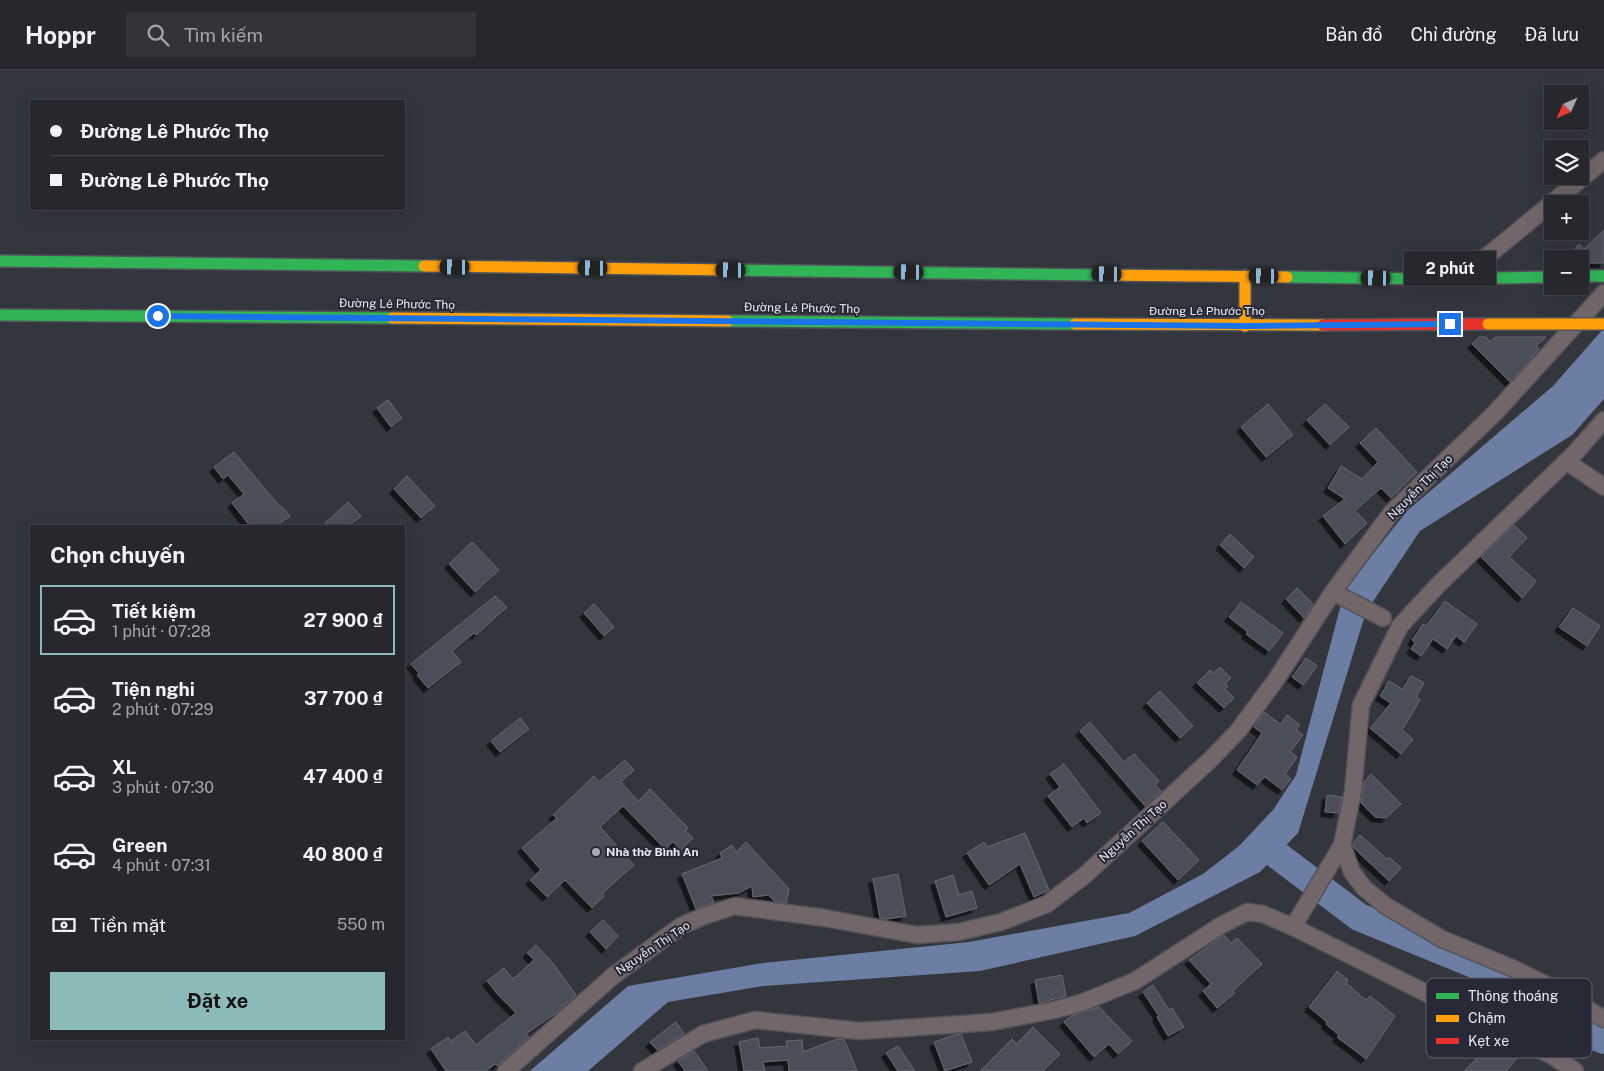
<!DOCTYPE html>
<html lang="vi">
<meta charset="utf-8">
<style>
:root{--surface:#27282e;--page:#33343a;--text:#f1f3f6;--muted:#a4a6aa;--line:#43444a;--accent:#8bbbb9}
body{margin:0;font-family:"Public Sans",sans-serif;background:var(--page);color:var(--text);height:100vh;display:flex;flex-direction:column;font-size:19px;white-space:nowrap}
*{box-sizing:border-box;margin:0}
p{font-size:16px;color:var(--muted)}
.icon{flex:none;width:28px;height:28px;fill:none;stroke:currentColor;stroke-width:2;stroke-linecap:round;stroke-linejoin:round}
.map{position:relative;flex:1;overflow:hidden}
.side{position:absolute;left:30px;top:455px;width:375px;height:515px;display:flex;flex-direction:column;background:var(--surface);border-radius:0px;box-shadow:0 5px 20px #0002,0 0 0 1px var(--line)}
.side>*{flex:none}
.top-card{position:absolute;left:30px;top:30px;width:375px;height:110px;border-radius:0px;box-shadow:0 5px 20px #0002,0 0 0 1px var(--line);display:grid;align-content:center;height:110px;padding:0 20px;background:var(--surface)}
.needle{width:32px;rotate:225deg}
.tools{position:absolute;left:1544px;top:15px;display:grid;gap:10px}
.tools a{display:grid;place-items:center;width:45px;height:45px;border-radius:0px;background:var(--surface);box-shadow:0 5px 20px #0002,0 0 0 1px var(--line);font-size:25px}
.end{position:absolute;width:22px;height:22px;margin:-11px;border:6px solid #1a73e8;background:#fff;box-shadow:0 0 0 2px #fff}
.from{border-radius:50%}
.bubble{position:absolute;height:35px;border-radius:0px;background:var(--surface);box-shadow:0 5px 20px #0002,0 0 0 1px var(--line);font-size:16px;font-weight:700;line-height:35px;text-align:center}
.car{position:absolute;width:15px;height:30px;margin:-15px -8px;border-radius:6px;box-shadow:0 0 4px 1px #0007;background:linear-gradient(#222 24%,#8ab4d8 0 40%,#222 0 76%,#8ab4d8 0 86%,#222 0)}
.top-card b{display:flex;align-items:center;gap:18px;height:48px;font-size:19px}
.top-card b+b{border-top:1px solid var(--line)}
.top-card i{width:12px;height:12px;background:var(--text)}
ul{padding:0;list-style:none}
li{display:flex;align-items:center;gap:15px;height:70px;margin:0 10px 8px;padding:0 10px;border:2px solid transparent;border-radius:0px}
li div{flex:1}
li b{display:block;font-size:19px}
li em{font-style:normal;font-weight:700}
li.active{border-color:var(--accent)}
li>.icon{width:45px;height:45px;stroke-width:1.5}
h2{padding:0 20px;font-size:22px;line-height:60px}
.pay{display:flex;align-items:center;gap:12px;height:55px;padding:0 20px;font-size:19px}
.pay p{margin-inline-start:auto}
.button{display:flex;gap:10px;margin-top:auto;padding:10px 20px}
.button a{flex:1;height:58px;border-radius:0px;background:var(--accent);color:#111;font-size:20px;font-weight:700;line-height:58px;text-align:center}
header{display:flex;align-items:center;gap:30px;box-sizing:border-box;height:70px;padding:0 25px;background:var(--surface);border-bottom:1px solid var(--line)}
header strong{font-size:24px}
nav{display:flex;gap:28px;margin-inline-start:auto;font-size:18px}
.search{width:350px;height:45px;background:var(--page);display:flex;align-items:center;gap:12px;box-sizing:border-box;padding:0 18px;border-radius:0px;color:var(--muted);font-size:19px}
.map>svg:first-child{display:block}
.water{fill:#6c7ea4}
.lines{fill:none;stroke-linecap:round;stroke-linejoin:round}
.river{stroke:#6c7ea4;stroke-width:28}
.building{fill:#4b4d58;stroke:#67696f;filter:url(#shadow)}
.street-casing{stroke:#515359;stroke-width:19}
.fast-casing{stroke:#515359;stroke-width:14}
.slow-casing{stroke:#515359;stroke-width:14}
.jam-casing{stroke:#515359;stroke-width:14}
.street{stroke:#726669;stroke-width:16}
.fast{stroke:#30b455;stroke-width:11}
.slow{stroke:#ff9f0a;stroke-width:11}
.jam{stroke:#e5322d;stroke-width:11}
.slow-bridge-casing{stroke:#515359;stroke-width:14;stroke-linecap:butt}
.slow-bridge{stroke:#ff9f0a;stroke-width:11}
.route{stroke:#1a73e8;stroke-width:6}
.poi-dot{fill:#a8aab3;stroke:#272937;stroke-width:2}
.labels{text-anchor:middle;stroke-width:4;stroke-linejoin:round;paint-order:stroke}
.street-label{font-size:12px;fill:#e7e9f2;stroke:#272937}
.poi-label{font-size:12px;font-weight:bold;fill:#e7e9f2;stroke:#272937;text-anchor:start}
.key{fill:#272937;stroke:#61636f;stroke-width:1}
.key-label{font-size:14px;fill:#e7e9f2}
</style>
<header>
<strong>Hoppr</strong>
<div class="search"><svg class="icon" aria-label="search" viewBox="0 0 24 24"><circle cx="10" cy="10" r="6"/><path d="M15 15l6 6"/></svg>Tìm kiếm</div>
<nav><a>Bản đồ</a><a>Chỉ đường</a><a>Đã lưu</a></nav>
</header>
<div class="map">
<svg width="1604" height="1001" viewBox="0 0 1604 1001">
<defs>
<filter id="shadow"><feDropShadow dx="-4.5" dy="4.5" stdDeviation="0" flood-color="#0009"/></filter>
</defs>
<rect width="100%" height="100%" fill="#34363d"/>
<path class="water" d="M1604,258V329L1572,365L1420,461L1366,542L1298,763L1260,802L1135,866L980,901L763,916L668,932L588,1001H530L628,916L763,893L969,872L1129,843L1203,804L1239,776L1273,740L1296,705L1345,519L1407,441L1553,316Z"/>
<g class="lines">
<path class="river" d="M1277,785L1359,847L1508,908L1590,964L1604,970"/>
</g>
<g class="building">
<path d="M1604,160V193H1580V189H1577L1571,183L1579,174L1584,179Z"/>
<path d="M1479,267H1486L1490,272L1495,267H1546L1536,276L1539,279L1510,312L1472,274Z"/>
<path d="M388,330L402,348L391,357L377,338Z"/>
<path d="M1268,334L1293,365L1266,387L1241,357Z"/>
<path d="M1325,334L1349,357L1330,375L1307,350Z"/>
<path d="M1376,358L1417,402L1391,428L1381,418L1355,441L1367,453L1345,474L1323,446L1345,429L1328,418L1341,396L1362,409L1378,392L1360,373Z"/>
<path d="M234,382L280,437L281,436L290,446L277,456H250L232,433L244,424L228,405L223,409L214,397Z"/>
<path d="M407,406L435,436L421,448L394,419Z"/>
<path d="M348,432L361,446L349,456H322Z"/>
<path d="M1514,455L1527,468L1509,487L1536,511L1522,528L1481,487Z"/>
<path d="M1230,464L1254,487L1244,498L1220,475Z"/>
<path d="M472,472L499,500L475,522L449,494Z"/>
<path d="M1297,518L1313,534L1304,548L1286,529Z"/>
<path d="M495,526L507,537L476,565L474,563L452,581L461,592L428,618L417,605L419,603L411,594Z"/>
<path d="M1445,531L1477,554L1464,572L1456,566L1447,579L1433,569L1421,586L1411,579L1415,573L1412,570L1423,554L1426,556Z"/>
<path d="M1241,532L1283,563L1269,581L1246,564L1248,562L1229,547Z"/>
<path d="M594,534L614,557L604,566L584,543Z"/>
<path d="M1573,538L1600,556L1587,576L1559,557Z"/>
<path d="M1306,588L1317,596L1303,615L1292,607Z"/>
<path d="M1220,597L1231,608L1225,614L1228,616L1225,619L1234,628L1224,638L1197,613L1210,600L1213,603Z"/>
<path d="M1411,606L1424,613L1416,627L1420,630L1402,660L1413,669L1401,684L1370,658L1391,633L1380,626L1389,611L1402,619Z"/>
<path d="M1160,621L1193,656L1180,668L1147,633Z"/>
<path d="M1264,642L1280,654L1287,645L1300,655L1296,660L1303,665L1290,682L1297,687L1285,704L1291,709L1282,720L1265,707L1257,715L1237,700L1262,663L1254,657Z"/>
<path d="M520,648L529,659L500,682L491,671Z"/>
<path d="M1090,652L1124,692L1134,684L1159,711L1155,715L1161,721L1145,736L1080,661Z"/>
<path d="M625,690L634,700L621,712L638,731L650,719L688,758L685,760L693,768L681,780L673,772L665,779L623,736L600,757L634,795L602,824L604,826L592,838L565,810L547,827L530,810L541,800L522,778L557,748L553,745L594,706L599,712Z"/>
<path d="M1064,694L1101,743L1087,753L1084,748L1072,757L1048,726L1060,717L1050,704Z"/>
<path d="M1371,704L1401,734L1386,748L1375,747L1361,733L1364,712Z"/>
<path d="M1327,725L1342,727L1338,743L1325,742Z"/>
<path d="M1163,752L1199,790L1178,810L1142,771Z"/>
<path d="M1025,763L1049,820L1034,827L1020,794L989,815L967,783L984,772L987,777Z"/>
<path d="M1360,765L1387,789L1389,787L1401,798L1389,811L1353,777V773Z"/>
<path d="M746,772L789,819L786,833L774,831L768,825L753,827L752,816L739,823L711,826L714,832L696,839L682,804L722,788L720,783L732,775L736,782Z"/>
<path d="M898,804L906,846L887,849L880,848L873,809Z"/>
<path d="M953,805L959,825L972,821L977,838L946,847L935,811Z"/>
<path d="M603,850L618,866L606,879L590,862Z"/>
<path d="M1224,865L1231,873L1237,868L1262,894L1233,921L1235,923L1217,938L1203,921L1211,914L1189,890Z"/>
<path d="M536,875L552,892L576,925L556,943L526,964L529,967L497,996L495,994L486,1001H446L431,979L448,967L451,971L465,961L476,975L516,943L499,926L487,911L504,898L513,909L534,890L527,883Z"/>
<path d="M1337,901L1348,910L1346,913L1366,930L1370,926L1395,946L1366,989L1337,967L1339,965L1326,954L1327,952L1309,937Z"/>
<path d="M1062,905L1066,926L1039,933L1035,910Z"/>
<path d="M1153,915L1169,940L1172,938L1184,957L1168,966L1157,947L1159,946L1143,922Z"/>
<path d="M1099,937L1132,971L1118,984L1109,974L1094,987L1064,952L1071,946Z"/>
<path d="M676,952L684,964L657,980L650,972Z"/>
<path d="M1033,957L1060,984L1043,1001H980L1012,969L1016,974Z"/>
<path d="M961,964L972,992L945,1001L934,972L955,965Z"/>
<path d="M758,968L760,978L787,976L786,971L802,970L803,982L837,969H844L857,1001H789L788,990L763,992L765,1001H744L739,972Z"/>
<path d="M1496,969L1517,988L1506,1001H1464Z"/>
<path d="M898,976L915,1001H898L886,983Z"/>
<path d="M694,981L708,1001H685L678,991Z"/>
</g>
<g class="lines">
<defs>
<g id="street">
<path d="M1445,204L1478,191L1491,183L1604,90"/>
<path d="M1566,391L1604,417"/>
<path d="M1333,522L1383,548"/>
<path d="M1342,775L1352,802L1364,818L1386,836L1442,869L1512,898L1553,918L1604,949"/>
<path d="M1293,857L1551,985L1575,1001"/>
<path d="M506,1001L613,906L681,856L704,846L735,836L825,848L917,865L959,862L1001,852L1047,834L1084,806L1210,690L1238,661L1275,611L1333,522L1392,442L1495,343L1604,223"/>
<path d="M642,1001L703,964L755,950L860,961L992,952L1054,940L1081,933L1135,911L1220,856L1247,842L1263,844L1293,857L1342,775L1353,721L1361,635L1400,556L1438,515L1575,383L1604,350"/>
</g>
<g id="fast">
<path d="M0,191L424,196"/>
<path d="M730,200L1098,205"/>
<path d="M1580,206H1604"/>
<path d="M1287,207L1433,209L1552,207"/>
<path d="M0,245L392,248"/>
<path d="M728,251L1075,254"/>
</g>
<g id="slow">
<path d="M424,196L730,200"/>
<path d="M1098,205L1287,207"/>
<path d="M1245,206V256"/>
<path d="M392,248L728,251"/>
<path d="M1075,254L1323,255"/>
</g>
<path id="jam" d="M1323,255L1488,254"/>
</defs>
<use href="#street" class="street-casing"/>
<use href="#fast" class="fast-casing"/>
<use href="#slow" class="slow-casing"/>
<use href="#jam" class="jam-casing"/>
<use href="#street" class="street"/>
<use href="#fast" class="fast"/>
<use href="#slow" class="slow"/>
<use href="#jam" class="jam"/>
<defs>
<path id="slow-bridge" d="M1488,254H1604"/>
</defs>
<use href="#slow-bridge" class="slow-bridge-casing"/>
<use href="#slow-bridge" class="slow-bridge"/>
</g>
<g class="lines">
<path class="route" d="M158,246L1246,256L1450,254"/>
</g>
<circle class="poi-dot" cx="596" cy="782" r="5"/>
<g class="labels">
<g class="street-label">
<text transform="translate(397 234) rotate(1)" y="4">Đường Lê Phước Thọ</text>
<text transform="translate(802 238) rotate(1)" y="4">Đường Lê Phước Thọ</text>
<text x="1207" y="245">Đường Lê Phước Thọ</text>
<text transform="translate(1420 417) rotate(-45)" y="4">Nguyễn Thị Tạo</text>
<text transform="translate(1133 761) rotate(-42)" y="4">Nguyễn Thị Tạo</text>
<text transform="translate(653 878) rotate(-34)" y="4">Nguyễn Thị Tạo</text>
</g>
<g class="poi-label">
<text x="606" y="786">Nhà thờ Bình An</text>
</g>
</g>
<rect x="1426" y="908" width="166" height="80" rx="8" class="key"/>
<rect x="1436" y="923" width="23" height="6" fill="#30b455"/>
<rect x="1436" y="945" width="23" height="7" fill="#ff9f0a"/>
<rect x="1436" y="968" width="23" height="6" fill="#e5322d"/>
<g class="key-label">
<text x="1468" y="931">Thông thoáng</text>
<text x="1468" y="953">Chậm</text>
<text x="1468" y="976">Kẹt xe</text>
</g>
</svg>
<div class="tools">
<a><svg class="needle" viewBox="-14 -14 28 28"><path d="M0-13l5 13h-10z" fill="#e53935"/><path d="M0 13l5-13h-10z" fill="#a4a6aa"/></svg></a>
<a><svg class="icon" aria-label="layers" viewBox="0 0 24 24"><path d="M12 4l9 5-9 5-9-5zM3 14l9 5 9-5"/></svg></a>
<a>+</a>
<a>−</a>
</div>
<i class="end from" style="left:158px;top:246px"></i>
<i class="end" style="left:1450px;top:254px"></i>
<div class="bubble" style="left:1404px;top:181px;width:92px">2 phút</div>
<i class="car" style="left:455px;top:197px;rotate:271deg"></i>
<i class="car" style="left:593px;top:198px;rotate:271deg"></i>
<i class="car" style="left:731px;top:200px;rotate:271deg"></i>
<i class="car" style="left:909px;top:202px;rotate:271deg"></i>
<i class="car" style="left:1107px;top:204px;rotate:271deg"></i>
<i class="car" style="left:1264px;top:206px;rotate:271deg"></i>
<i class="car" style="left:1376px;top:208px;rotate:271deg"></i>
<div class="top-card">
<b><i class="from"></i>Đường Lê Phước Thọ</b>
<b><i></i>Đường Lê Phước Thọ</b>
</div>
<section class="side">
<h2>Chọn chuyến</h2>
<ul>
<li class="active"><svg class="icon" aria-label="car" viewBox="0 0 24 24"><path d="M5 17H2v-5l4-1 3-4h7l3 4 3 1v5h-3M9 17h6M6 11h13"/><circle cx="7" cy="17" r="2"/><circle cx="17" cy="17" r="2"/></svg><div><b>Tiết kiệm</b><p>1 phút · 07:28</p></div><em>27 900 ₫</em></li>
<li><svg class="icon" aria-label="car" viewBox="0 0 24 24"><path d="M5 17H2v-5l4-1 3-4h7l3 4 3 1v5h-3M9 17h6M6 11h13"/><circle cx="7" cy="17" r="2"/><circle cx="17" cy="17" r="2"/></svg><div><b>Tiện nghi</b><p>2 phút · 07:29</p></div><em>37 700 ₫</em></li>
<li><svg class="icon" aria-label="car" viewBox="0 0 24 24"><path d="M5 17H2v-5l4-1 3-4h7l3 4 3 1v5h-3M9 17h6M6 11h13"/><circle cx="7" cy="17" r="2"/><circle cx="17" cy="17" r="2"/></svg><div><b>XL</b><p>3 phút · 07:30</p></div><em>47 400 ₫</em></li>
<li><svg class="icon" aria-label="car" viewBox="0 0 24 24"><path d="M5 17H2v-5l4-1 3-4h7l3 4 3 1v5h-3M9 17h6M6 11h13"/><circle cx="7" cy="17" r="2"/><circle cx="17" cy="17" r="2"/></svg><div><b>Green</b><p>4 phút · 07:31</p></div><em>40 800 ₫</em></li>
</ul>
<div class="pay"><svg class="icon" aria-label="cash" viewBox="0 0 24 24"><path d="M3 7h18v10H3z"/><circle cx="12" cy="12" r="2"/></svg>Tiền mặt<p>550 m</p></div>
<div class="button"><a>Đặt xe</a></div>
</section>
</div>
